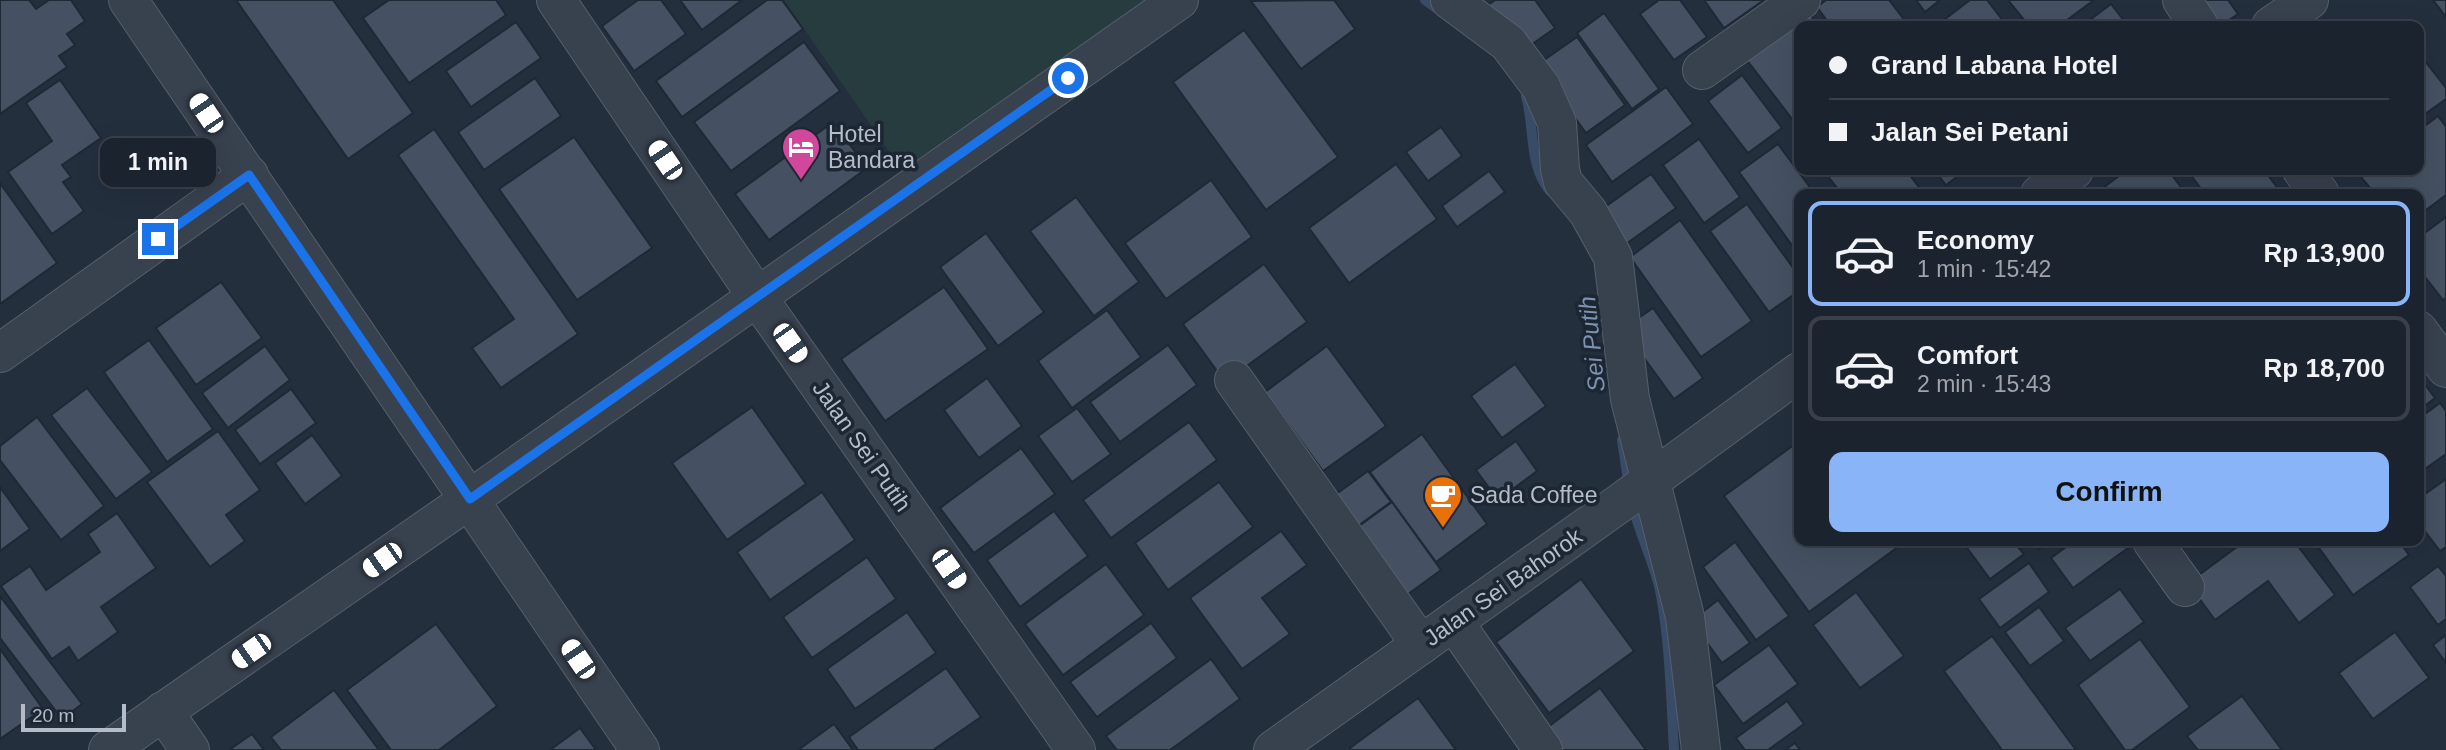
<!DOCTYPE html>
<meta charset="utf-8">
<style>
:root{--surface:#1b232e;--page:#242b36;--text:#f1f3f6;--muted:#a0a4aa;--line:#39404a;--accent:#8ab4f8}
body{margin:0;font-family:Arial,sans-serif;background:var(--page);color:var(--text);height:100vh;display:flex;flex-direction:column;font-size:26px;white-space:nowrap}
*{box-sizing:border-box;margin:0}
p{font-size:23px;color:var(--muted)}
.icon{flex:none;width:38px;height:38px;fill:none;stroke:currentColor;stroke-width:2;stroke-linecap:round;stroke-linejoin:round}
.map{position:relative;flex:1;overflow:hidden}
.drawer{position:absolute;left:1794px;top:189px;width:630px;height:357px;display:flex;flex-direction:column;background:var(--surface);border-radius:14px;box-shadow:0 7px 28px #0002,0 0 0 2px var(--line)}
.drawer>*{flex:none}
.guide{position:absolute;left:1794px;top:21px;width:630px;height:154px;border-radius:14px;box-shadow:0 7px 28px #0002,0 0 0 2px var(--line);display:grid;align-content:center;height:154px;padding:0 35px;background:var(--surface)}
.scale{position:absolute;left:21px;bottom:18px;width:105px;box-sizing:border-box;padding-left:7px;border:4px solid #b4bcc9;border-top:0;font-size:19px;line-height:24px;white-space:nowrap;color:#b4bcc9;-webkit-text-stroke:5px #1d2633;paint-order:stroke}
.end{position:absolute;width:32px;height:32px;margin:-16px;border:9px solid #1a73e8;background:#fff;box-shadow:0 0 0 4px #fff}
.from{border-radius:50%}
.bubble{position:absolute;height:49px;border-radius:14px;background:var(--surface);box-shadow:0 7px 28px #0002,0 0 0 2px var(--line);font-size:23px;font-weight:800;line-height:49px;text-align:center}
.car{position:absolute;width:21px;height:42px;margin:-21px -10px;border-radius:9px;box-shadow:0 0 5px 2px #0007;background:linear-gradient(#fff 24%,#345 0 40%,#fff 0 76%,#345 0 86%,#fff 0)}
.guide b{display:flex;align-items:center;gap:24px;height:66px;font-size:26px}
.guide b+b{border-top:2px solid var(--line)}
.guide i{width:18px;height:18px;background:var(--text)}
ul{padding:12px 0 0;list-style:none}
li{display:flex;align-items:center;gap:21px;height:105px;margin:0 14px 10px;padding:0 21px;border:4px solid var(--line);border-radius:14px}
li div{flex:1}
li b{display:block;font-size:26px}
li em{font-style:normal;font-weight:800}
li.on{border-color:var(--accent)}
li>.icon{width:63px;height:63px;stroke-width:1.5}
.action{display:flex;gap:14px;margin-top:auto;padding:14px 35px}
.action a{flex:1;height:80px;border-radius:14px;background:var(--accent);color:#111;font-size:28px;font-weight:800;line-height:80px;text-align:center}
.map>svg:first-child{display:block}
.green{fill:#263c3f}
.lines{fill:none;stroke-linecap:round;stroke-linejoin:round}
.stream{stroke:#394c67;stroke-width:10}
.building{fill:#455162;stroke:#1f2835;stroke-width:2}
.minor-casing{stroke:#565f6c;stroke-width:40}
.minor{stroke:#38414e;stroke-width:38}
.route{stroke:#1a73e8;stroke-width:9}
.labels{text-anchor:middle;stroke-width:7;stroke-linejoin:round;paint-order:stroke}
.poi-label{font-size:23px;fill:#b4bcc9;stroke:#1d2633;text-anchor:start}
.street-label{font-size:23px;fill:#b4bcc9;stroke:#1d2633}
.water-label{font-size:24px;font-style:italic;fill:#7c92b1;stroke:#1d2633}
</style>
<div class="map">
<svg width="2446" height="750" viewBox="0 0 2446 750">
<rect width="100%" height="100%" fill="#242f3e"/>
<path class="green" d="M784,0H1145L902,170Z"/>
<g class="lines">
<g class="stream">
<path d="M1425,0L1443,13"/>
<path d="M1526,96C1535,127 1528,165 1550,191"/>
<path d="M1622,440L1629,487"/>
<path d="M1632,503C1639,534 1655,563 1661,595C1670,646 1671,698 1674,750"/>
</g>
</g>
<g class="building">
<path d="M0,0H29L36,9L49,0H71L85,21L67,34L75,45L59,56L67,67L0,114Z"/>
<path d="M236,0H333L413,113L348,159Z"/>
<path d="M389,0H496L506,15L409,83L363,18Z"/>
<path d="M638,0H661L686,34L634,71L602,26Z"/>
<path d="M680,0H742L702,30Z"/>
<path d="M767,0H782L803,29L682,117L656,81Z"/>
<path d="M1334,0L1355,29L1301,69L1251,1Z"/>
<path d="M1495,0H1535L1555,28L1521,52L1488,5Z"/>
<path d="M1659,0H1680L1707,37L1674,60L1640,14Z"/>
<path d="M1704,0H1764L1724,28Z"/>
<path d="M1826,0H1889L1909,26H1831L1817,7Z"/>
<path d="M1916,0H1940L1925,12Z"/>
<path d="M1970,0H1987L2007,26H1936Z"/>
<path d="M2008,0H2094L2059,26H2029Z"/>
<path d="M2190,0H2228L2238,14L2220,26H2209Z"/>
<path d="M2433,0H2446V17Z"/>
<path d="M2111,4L2128,26H2082Z"/>
<path d="M1808,12L1819,26H1799V128L1746,59Z"/>
<path d="M1604,13L1659,89L1632,109L1577,33Z"/>
<path d="M516,22L541,58L471,107L446,71Z"/>
<path d="M1244,30L1338,157L1266,210L1173,82Z"/>
<path d="M1577,37L1625,105L1586,133L1537,65Z"/>
<path d="M804,42L840,91L731,171L694,122Z"/>
<path d="M2418,52L2446,88V99L2418,119Z"/>
<path d="M1742,75L1782,128L1748,153L1708,101Z"/>
<path d="M535,78L561,116L484,170L458,132Z"/>
<path d="M60,80L101,138L62,165L71,177L63,182L84,211L52,234L8,172L52,141L26,103Z"/>
<path d="M1666,87L1693,124L1612,182L1586,145Z"/>
<path d="M2438,116L2446,127V195L2418,216V194H2375L2360,176L2368,170H2418V131Z"/>
<path d="M833,122L867,168L769,240L735,194Z"/>
<path d="M1441,127L1462,156L1428,181L1406,152Z"/>
<path d="M434,129L578,334L501,388L472,348L514,319L398,155Z"/>
<path d="M574,137L652,248L577,300L499,189Z"/>
<path d="M1699,139L1740,197L1704,223L1663,165Z"/>
<path d="M1778,144L1815,194H1799V255L1739,172Z"/>
<path d="M1396,164L1437,219L1349,283L1309,228Z"/>
<path d="M1823,170H1906L1924,194H1842Z"/>
<path d="M1934,170H1966L1946,185Z"/>
<path d="M2127,170H2168L2186,194H2101L2099,191Z"/>
<path d="M2187,170H2264L2282,194H2205Z"/>
<path d="M1489,171L1505,192L1457,227L1442,206Z"/>
<path d="M1651,174L1676,208L1619,249L1594,215Z"/>
<path d="M1211,180L1252,237L1166,299L1125,243Z"/>
<path d="M0,183L57,263L0,304Z"/>
<path d="M1076,197L1139,282L1094,316L1030,231Z"/>
<path d="M1747,204L1799,276V291L1769,312L1710,231Z"/>
<path d="M2446,217V298L2443,300L2418,268V238Z"/>
<path d="M1680,220L1752,321L1701,357L1630,257Z"/>
<path d="M986,233L1044,312L998,346L940,267Z"/>
<path d="M1264,264L1307,322L1225,382L1183,324Z"/>
<path d="M221,282L262,338L196,385L156,328Z"/>
<path d="M944,287L988,349L885,421L841,359Z"/>
<path d="M1653,308L1703,378L1674,399L1623,329Z"/>
<path d="M1107,310L1141,357L1072,408L1038,361Z"/>
<path d="M149,340L213,429L167,462L104,372Z"/>
<path d="M1168,345L1197,385L1120,442L1090,402Z"/>
<path d="M265,346L290,380L228,428L202,393Z"/>
<path d="M1327,346L1386,426L1323,471L1265,392Z"/>
<path d="M1515,364L1546,406L1502,438L1471,396Z"/>
<path d="M2418,375L2435,398L2418,411Z"/>
<path d="M987,378L1022,426L979,458L944,410Z"/>
<path d="M87,388L152,472L116,499L51,415Z"/>
<path d="M291,389L316,423L260,464L235,430Z"/>
<path d="M2440,403L2446,411V454L2418,474V419Z"/>
<path d="M752,407L806,484L727,540L672,463Z"/>
<path d="M1077,408L1111,454L1072,482L1038,436Z"/>
<path d="M37,417L104,506L61,540L0,460V446Z"/>
<path d="M1189,422L1217,460L1111,538L1083,500Z"/>
<path d="M218,431L260,490L226,515L245,541L210,567L147,482Z"/>
<path d="M1422,434L1487,524L1436,562L1370,472Z"/>
<path d="M312,435L342,476L305,504L275,463Z"/>
<path d="M1516,441L1537,471L1498,500L1476,470Z"/>
<path d="M1799,441V541H1906L1809,612L1724,496Z"/>
<path d="M1021,448L1055,494L974,553L940,508Z"/>
<path d="M1368,471L1391,502L1351,531L1328,500Z"/>
<path d="M2446,479V547L2440,551L2418,522V499Z"/>
<path d="M1219,482L1253,527L1168,590L1135,543Z"/>
<path d="M0,487L30,529L0,551Z"/>
<path d="M822,492L855,540L770,600L737,552Z"/>
<path d="M1392,502L1441,570L1404,597L1355,529Z"/>
<path d="M1054,511L1088,556L1020,607L987,560Z"/>
<path d="M117,513L156,568L101,607L118,632L78,661L69,647L52,659L1,586L30,566L46,590L100,552L88,534Z"/>
<path d="M1281,531L1307,565L1262,598L1290,634L1242,669L1190,598Z"/>
<path d="M1962,541H2013L2024,554L1990,579Z"/>
<path d="M2033,541H2051L2039,549Z"/>
<path d="M2074,541H2129L2132,545L2073,588L2051,558Z"/>
<path d="M2245,541H2294L2335,595L2299,623L2268,581L2215,620L2188,583Z"/>
<path d="M2314,541H2399L2409,555L2353,595Z"/>
<path d="M1735,542L1789,616L1756,640L1703,567Z"/>
<path d="M867,557L896,599L812,658L783,617Z"/>
<path d="M2029,563L2049,592L2000,628L1979,599Z"/>
<path d="M1106,564L1144,615L1063,675L1025,624Z"/>
<path d="M2438,566L2446,576V619L2438,625L2410,587Z"/>
<path d="M1581,579L1634,651L1549,713L1496,642Z"/>
<path d="M2120,589L2144,622L2090,661L2065,628Z"/>
<path d="M1856,592L1904,656L1860,688L1813,625Z"/>
<path d="M0,596L82,704L62,719L0,638Z"/>
<path d="M1718,600L1750,643L1722,663L1691,621Z"/>
<path d="M2039,607L2064,641L2030,666L2005,632Z"/>
<path d="M907,612L936,653L855,709L827,669Z"/>
<path d="M1151,623L1177,658L1097,717L1070,682Z"/>
<path d="M436,624L497,706L439,750H391L347,690Z"/>
<path d="M2395,632L2429,678L2373,719L2339,673Z"/>
<path d="M2446,635V663L2433,645Z"/>
<path d="M1992,636L2076,750H2002L1944,671Z"/>
<path d="M2140,639L2190,707L2132,750H2125L2078,685Z"/>
<path d="M1769,645L1798,684L1743,724L1714,685Z"/>
<path d="M0,649L43,709L0,739Z"/>
<path d="M1211,659L1240,699L1170,750H1117L1106,736Z"/>
<path d="M946,668L981,717L933,750H858L849,737Z"/>
<path d="M1600,688L1646,750H1558L1544,730Z"/>
<path d="M334,690L379,750H281L271,737Z"/>
<path d="M2242,696L2282,750H2198L2187,736Z"/>
<path d="M1418,698L1456,750H1351L1350,748Z"/>
<path d="M1787,701L1804,724L1768,750H1745L1736,738Z"/>
<path d="M834,724L853,750H798Z"/>
<path d="M580,728L596,750H550Z"/>
<path d="M252,734L264,750H229Z"/>
<path d="M1795,743L1800,750H1785Z"/>
</g>
<g class="lines">
<defs>
<g id="minor">
<path d="M128,0L640,750"/>
<path d="M556,0L758,298L1076,750"/>
<path d="M1450,0L1508,43L1541,87L1557,123L1560,169L1563,182L1588,212L1613,257L1630,399L1685,617L1701,750"/>
<path d="M2182,0L2199,26"/>
<path d="M2271,26L2309,0"/>
<path d="M1702,70L1801,0"/>
<path d="M2302,170L2320,194"/>
<path d="M2040,194L2074,170"/>
<path d="M2418,330L2446,368"/>
<path d="M0,353L249,175"/>
<path d="M1234,380L1421,645"/>
<path d="M2152,541L2185,587"/>
<path d="M1454,622L1543,750"/>
<path d="M163,711L190,750"/>
<path d="M108,750L470,499L1179,0"/>
<path d="M1273,750L1620,503L1799,372"/>
</g>
</defs>
<use href="#minor" class="minor-casing"/>
<use href="#minor" class="minor"/>
</g>
<g class="lines">
<path class="route" d="M158,239L249,175L470,499L1068,78"/>
</g>
<defs>
<symbol id="hotel-pin" viewBox="-11 -11 22 30"><path d="M0 17L-7.5 6A9.5 9.5 0 1 1 7.5 6Z" fill="#d1479c" stroke="#1d2633"/><path d="M-6-4.5h1.5V1H6V5H4.5V3h-9V5H-6ZM-4 0a1.8 1.8 0 1 1 3.6 0ZM.5 0V-2.5h3Q6-2.5 6 0Z" fill="#fff"/></symbol>
<symbol id="cafe-pin" viewBox="-11 -11 22 30"><path d="M0 17L-7.5 6A9.5 9.5 0 1 1 7.5 6Z" fill="#e8710a" stroke="#1d2633"/><path d="M-5.5-4.5H6V0H3Q3 3.5 0 3.5H-2.5Q-5.5 3.5-5.5 0ZM3-3.2v2h1.7v-2ZM-6 4.5H4V6H-6Z" fill="#fff"/></symbol>
</defs>
<g fill-rule="evenodd">
<use href="#hotel-pin" x="779" y="125" width="44" height="60"/>
<use href="#cafe-pin" x="1421" y="473" width="44" height="60"/>
</g>
<g class="labels">
<g class="poi-label">
<text x="828" y="142">Hotel<tspan x="828" dy="26">Bandara</tspan></text>
<text x="1470" y="503">Sada Coffee</text>
</g>
<g class="street-label">
<text transform="translate(862 446) rotate(55)" y="8">Jalan Sei Putih</text>
<text transform="translate(1503 587) rotate(-35)" y="8">Jalan Sei Bahorok</text>
</g>
<g class="water-label">
<text transform="translate(1592 344) rotate(-96)" y="8">Sei Putih</text>
</g>
</g>
</svg>
<div class="scale">20 m</div>
<i class="end from" style="left:1068px;top:78px"></i>
<i class="end" style="left:158px;top:239px"></i>
<div class="bubble" style="left:100px;top:138px;width:116px">1 min</div>
<i class="car" style="left:206px;top:113px;rotate:326deg"></i>
<i class="car" style="left:665px;top:160px;rotate:326deg"></i>
<i class="car" style="left:790px;top:343px;rotate:145deg"></i>
<i class="car" style="left:382px;top:560px;rotate:235deg"></i>
<i class="car" style="left:949px;top:569px;rotate:145deg"></i>
<i class="car" style="left:251px;top:651px;rotate:235deg"></i>
<i class="car" style="left:578px;top:659px;rotate:326deg"></i>
<div class="guide">
<b><i class="from"></i>Grand Labana Hotel</b>
<b><i></i>Jalan Sei Petani</b>
</div>
<section class="drawer">
<ul>
<li class="on"><svg class="icon" aria-label="car" viewBox="0 0 24 24"><path d="M5 17H2v-5l4-1 3-4h7l3 4 3 1v5h-3M9 17h6M6 11h13"/><circle cx="7" cy="17" r="2"/><circle cx="17" cy="17" r="2"/></svg><div><b>Economy</b><p>1 min · 15:42</p></div><em>Rp 13,900</em></li>
<li><svg class="icon" aria-label="car" viewBox="0 0 24 24"><path d="M5 17H2v-5l4-1 3-4h7l3 4 3 1v5h-3M9 17h6M6 11h13"/><circle cx="7" cy="17" r="2"/><circle cx="17" cy="17" r="2"/></svg><div><b>Comfort</b><p>2 min · 15:43</p></div><em>Rp 18,700</em></li>
</ul>
<div class="action"><a>Confirm</a></div>
</section>
</div>
